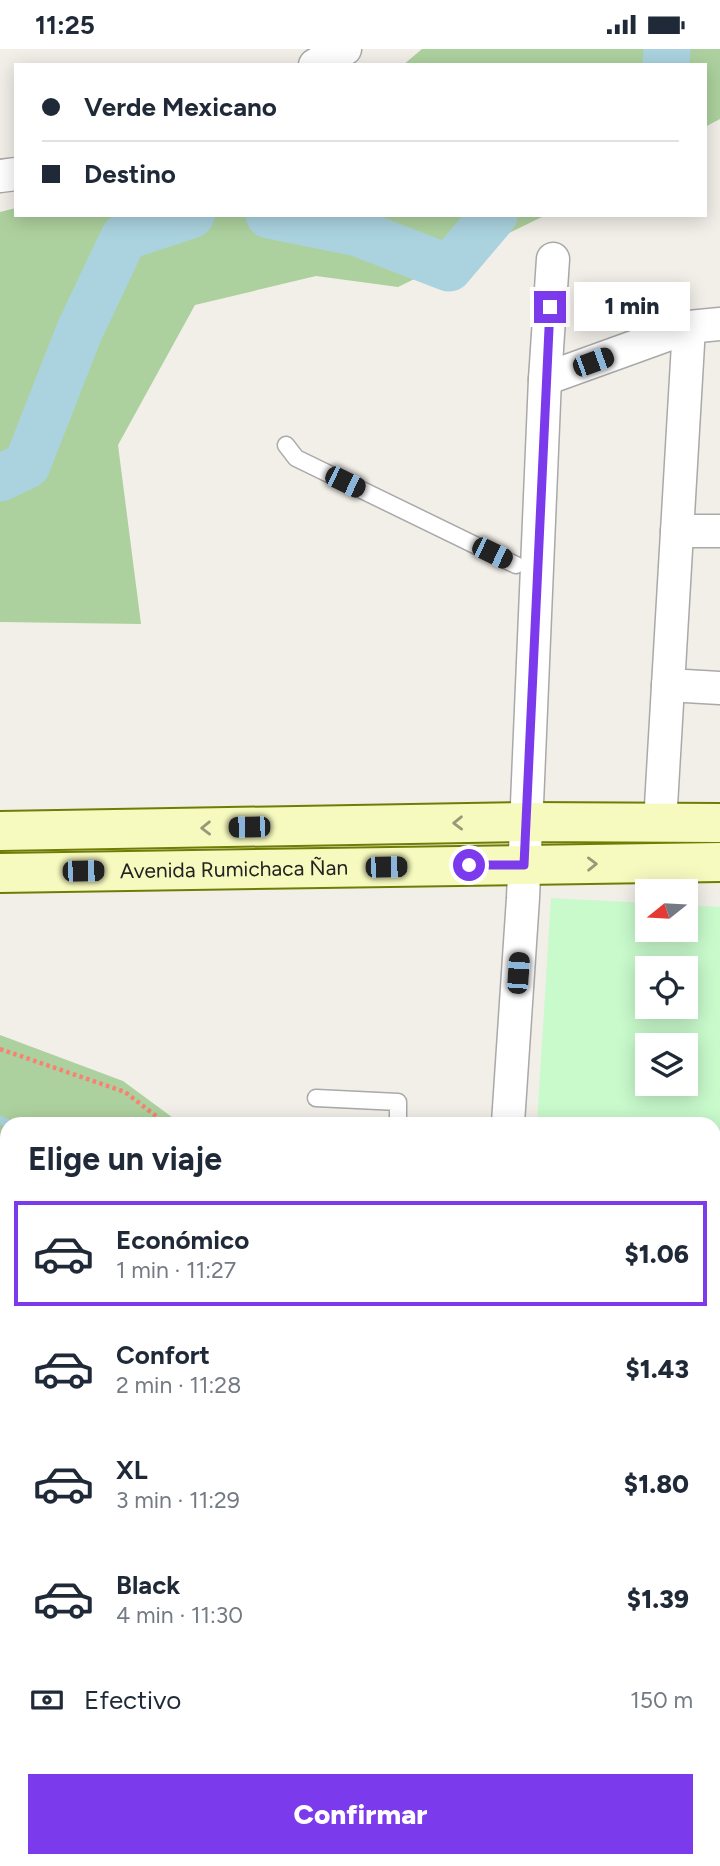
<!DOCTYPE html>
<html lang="es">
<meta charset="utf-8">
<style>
:root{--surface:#fff;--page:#f2f2f3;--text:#1f2937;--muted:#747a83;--line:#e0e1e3;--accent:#7c3aed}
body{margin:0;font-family:Figtree,sans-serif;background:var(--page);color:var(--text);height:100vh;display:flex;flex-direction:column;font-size:26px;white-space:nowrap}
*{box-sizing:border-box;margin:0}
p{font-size:23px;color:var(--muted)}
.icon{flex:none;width:38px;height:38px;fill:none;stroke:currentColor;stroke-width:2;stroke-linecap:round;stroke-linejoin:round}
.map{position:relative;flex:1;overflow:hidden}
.panel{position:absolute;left:0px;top:1068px;width:721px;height:751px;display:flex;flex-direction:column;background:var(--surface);border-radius:21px 21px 0 0;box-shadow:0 4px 18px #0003}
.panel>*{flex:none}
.hud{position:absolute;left:14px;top:14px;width:693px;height:154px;border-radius:0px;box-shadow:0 4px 18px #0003;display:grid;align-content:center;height:154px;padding:0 28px;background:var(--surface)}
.needle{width:46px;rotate:252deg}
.fabs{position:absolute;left:635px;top:830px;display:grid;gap:14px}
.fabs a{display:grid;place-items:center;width:63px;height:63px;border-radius:0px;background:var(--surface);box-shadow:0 4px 18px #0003;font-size:35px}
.end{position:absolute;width:32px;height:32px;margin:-16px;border:9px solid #7c3aed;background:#fff;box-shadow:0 0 0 4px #fff}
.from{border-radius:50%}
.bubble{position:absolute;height:49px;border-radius:0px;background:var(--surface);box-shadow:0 4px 18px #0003;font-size:23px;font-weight:800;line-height:49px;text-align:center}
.car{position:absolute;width:21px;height:42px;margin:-21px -10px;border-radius:9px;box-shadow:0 0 5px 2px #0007;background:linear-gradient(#222 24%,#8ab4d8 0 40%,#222 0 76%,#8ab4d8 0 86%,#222 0)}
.hud b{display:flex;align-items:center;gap:24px;height:66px;font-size:26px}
.hud b+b{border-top:2px solid var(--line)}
.hud i{width:18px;height:18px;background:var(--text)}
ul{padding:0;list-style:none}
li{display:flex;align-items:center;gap:21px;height:105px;margin:0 14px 10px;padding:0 14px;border:4px solid transparent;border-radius:0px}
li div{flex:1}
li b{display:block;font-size:26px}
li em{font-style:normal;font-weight:800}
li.selected{border-color:var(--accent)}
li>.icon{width:63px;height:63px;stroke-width:1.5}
h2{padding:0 28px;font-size:32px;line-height:84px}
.pay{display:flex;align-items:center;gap:18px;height:77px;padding:0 28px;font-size:26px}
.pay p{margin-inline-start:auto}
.button{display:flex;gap:14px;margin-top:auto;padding:14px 28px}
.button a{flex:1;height:80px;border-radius:0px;background:var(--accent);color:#fff;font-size:28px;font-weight:800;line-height:80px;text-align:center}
.status{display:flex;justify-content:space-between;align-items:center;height:49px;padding:0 35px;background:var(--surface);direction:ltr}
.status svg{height:19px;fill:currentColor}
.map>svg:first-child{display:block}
.forest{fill:#add19e}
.park{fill:#c8facc;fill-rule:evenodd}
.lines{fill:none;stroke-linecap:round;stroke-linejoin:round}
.stream{stroke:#aad3df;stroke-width:8}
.river{stroke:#aad3df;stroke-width:47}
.service-casing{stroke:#a9a9a9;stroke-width:19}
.minor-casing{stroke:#a9a9a9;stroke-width:35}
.secondary-casing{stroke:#707d05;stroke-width:42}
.path{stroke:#fa8072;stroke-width:4.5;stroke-dasharray:3.5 3.5;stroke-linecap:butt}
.service{stroke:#fff;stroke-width:16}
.minor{stroke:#fff;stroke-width:32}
.secondary{stroke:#f7fabf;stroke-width:38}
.oneway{stroke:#979978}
.route{stroke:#7c3aed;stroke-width:9}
.labels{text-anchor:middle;stroke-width:5;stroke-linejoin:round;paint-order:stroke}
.street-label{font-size:21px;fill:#222;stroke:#fff}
</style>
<div class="status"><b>11:25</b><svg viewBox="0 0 49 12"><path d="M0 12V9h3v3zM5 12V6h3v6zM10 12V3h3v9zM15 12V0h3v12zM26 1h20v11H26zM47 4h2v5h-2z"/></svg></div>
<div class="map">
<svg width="720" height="1817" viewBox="0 0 720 1817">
<rect width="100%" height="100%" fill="#f2efe9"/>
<g class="forest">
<path d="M422,0H720V70L705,78V16H403Z"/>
<path d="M16,159V166H546L398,238L316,227L195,256L118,396L141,575L0,573V163Z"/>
<path d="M0,986L123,1032L180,1074H7V1202L0,1196Z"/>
<path d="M720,1301V1564L714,1566V1303Z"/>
</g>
<path class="park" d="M551,849L647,854L648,880H686V856L720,858V1205H714V1074H537ZM648,919H686V957H648ZM648,996H686V1034H648Z"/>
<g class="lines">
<g class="stream">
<path d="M0,1071L7,1074"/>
<path d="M714,1414L720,1412"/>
</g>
<g class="river">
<path d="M666,16L667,0"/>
<path d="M269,166L358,184L449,219L494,166"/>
<path d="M0,429L27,416L79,283L124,188L191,166"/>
</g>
<defs>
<g id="service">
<path d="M286,396L296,409L516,516"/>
<path d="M316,1049L398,1053V1074"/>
<path d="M0,1320L7,1326"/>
<path d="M0,1790L7,1783"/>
</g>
<g id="minor">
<path d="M315,16L345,0"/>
<path d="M0,127L16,125"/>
<path d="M545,330L689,278L720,275"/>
<path d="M677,482H720"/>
<path d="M668,636L720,639"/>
<path d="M660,774L689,278"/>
<path d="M508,1074L523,849L545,330L553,210"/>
<path d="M0,1554L7,1558"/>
<path d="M640,1811L654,1817"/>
<path d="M350,1817L352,1811"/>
</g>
<g id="secondary">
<path d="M0,782L526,773L720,774"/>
<path id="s1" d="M0,824L720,813"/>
</g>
</defs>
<use href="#service" class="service-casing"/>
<use href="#minor" class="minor-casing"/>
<use href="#secondary" class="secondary-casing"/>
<g class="path">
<path d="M0,1000L125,1043L165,1074"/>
<path d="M0,1212L7,1214"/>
<path d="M714,1314L720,1313"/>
<path d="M714,1517L720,1515"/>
</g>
<use href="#service" class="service"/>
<use href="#minor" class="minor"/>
<use href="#secondary" class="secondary"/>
</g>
<defs><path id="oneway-chevron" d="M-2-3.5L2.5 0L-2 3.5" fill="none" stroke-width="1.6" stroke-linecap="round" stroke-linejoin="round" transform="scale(1.75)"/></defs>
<g class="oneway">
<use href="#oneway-chevron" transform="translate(458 774) rotate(179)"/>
<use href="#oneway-chevron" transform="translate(206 779) rotate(179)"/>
<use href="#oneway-chevron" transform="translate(592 815) rotate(-1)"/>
</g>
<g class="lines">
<path class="route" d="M469,816H524L550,258"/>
</g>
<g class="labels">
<g class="street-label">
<text dy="7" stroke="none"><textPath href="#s1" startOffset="234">Avenida Rumichaca Ñan</textPath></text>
</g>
</g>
</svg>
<div class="fabs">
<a><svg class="needle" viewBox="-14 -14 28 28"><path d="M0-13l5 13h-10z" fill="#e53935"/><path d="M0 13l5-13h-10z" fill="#747a83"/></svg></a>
<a><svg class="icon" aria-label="locate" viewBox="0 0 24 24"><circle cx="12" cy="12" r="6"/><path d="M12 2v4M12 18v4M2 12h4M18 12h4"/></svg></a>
<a><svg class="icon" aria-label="layers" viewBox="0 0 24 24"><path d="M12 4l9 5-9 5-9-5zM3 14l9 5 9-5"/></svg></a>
</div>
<i class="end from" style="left:469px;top:816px"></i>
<i class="end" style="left:550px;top:258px"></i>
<div class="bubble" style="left:574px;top:233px;width:116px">1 min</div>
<i class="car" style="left:593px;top:313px;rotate:70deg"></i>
<i class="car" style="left:345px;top:433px;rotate:116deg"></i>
<i class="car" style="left:492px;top:504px;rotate:116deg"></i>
<i class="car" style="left:249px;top:778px;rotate:269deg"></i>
<i class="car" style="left:386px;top:818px;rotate:89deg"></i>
<i class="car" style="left:83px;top:822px;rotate:89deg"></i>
<i class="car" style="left:518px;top:924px;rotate:4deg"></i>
<div class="hud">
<b><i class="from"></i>Verde Mexicano</b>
<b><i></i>Destino</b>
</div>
<section class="panel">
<h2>Elige un viaje</h2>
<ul>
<li class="selected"><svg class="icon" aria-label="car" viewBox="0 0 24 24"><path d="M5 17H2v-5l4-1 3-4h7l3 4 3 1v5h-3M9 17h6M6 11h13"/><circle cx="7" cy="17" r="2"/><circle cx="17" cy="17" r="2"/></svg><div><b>Económico</b><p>1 min · 11:27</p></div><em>$1.06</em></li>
<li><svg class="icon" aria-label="car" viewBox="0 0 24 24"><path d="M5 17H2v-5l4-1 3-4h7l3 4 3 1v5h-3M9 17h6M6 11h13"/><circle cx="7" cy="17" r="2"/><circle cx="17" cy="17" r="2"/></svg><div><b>Confort</b><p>2 min · 11:28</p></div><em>$1.43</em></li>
<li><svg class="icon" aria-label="car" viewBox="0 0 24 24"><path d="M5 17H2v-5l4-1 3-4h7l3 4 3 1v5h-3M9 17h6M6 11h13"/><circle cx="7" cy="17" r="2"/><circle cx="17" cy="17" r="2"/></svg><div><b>XL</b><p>3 min · 11:29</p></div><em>$1.80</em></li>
<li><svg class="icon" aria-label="car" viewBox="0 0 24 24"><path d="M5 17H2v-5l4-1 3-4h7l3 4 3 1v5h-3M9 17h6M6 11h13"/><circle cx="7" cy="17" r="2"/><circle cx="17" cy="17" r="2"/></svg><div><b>Black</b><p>4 min · 11:30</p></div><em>$1.39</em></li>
</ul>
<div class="pay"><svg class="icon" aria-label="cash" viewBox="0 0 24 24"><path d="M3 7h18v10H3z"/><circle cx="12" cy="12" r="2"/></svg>Efectivo<p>150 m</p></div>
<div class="button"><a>Confirmar</a></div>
</section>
</div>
